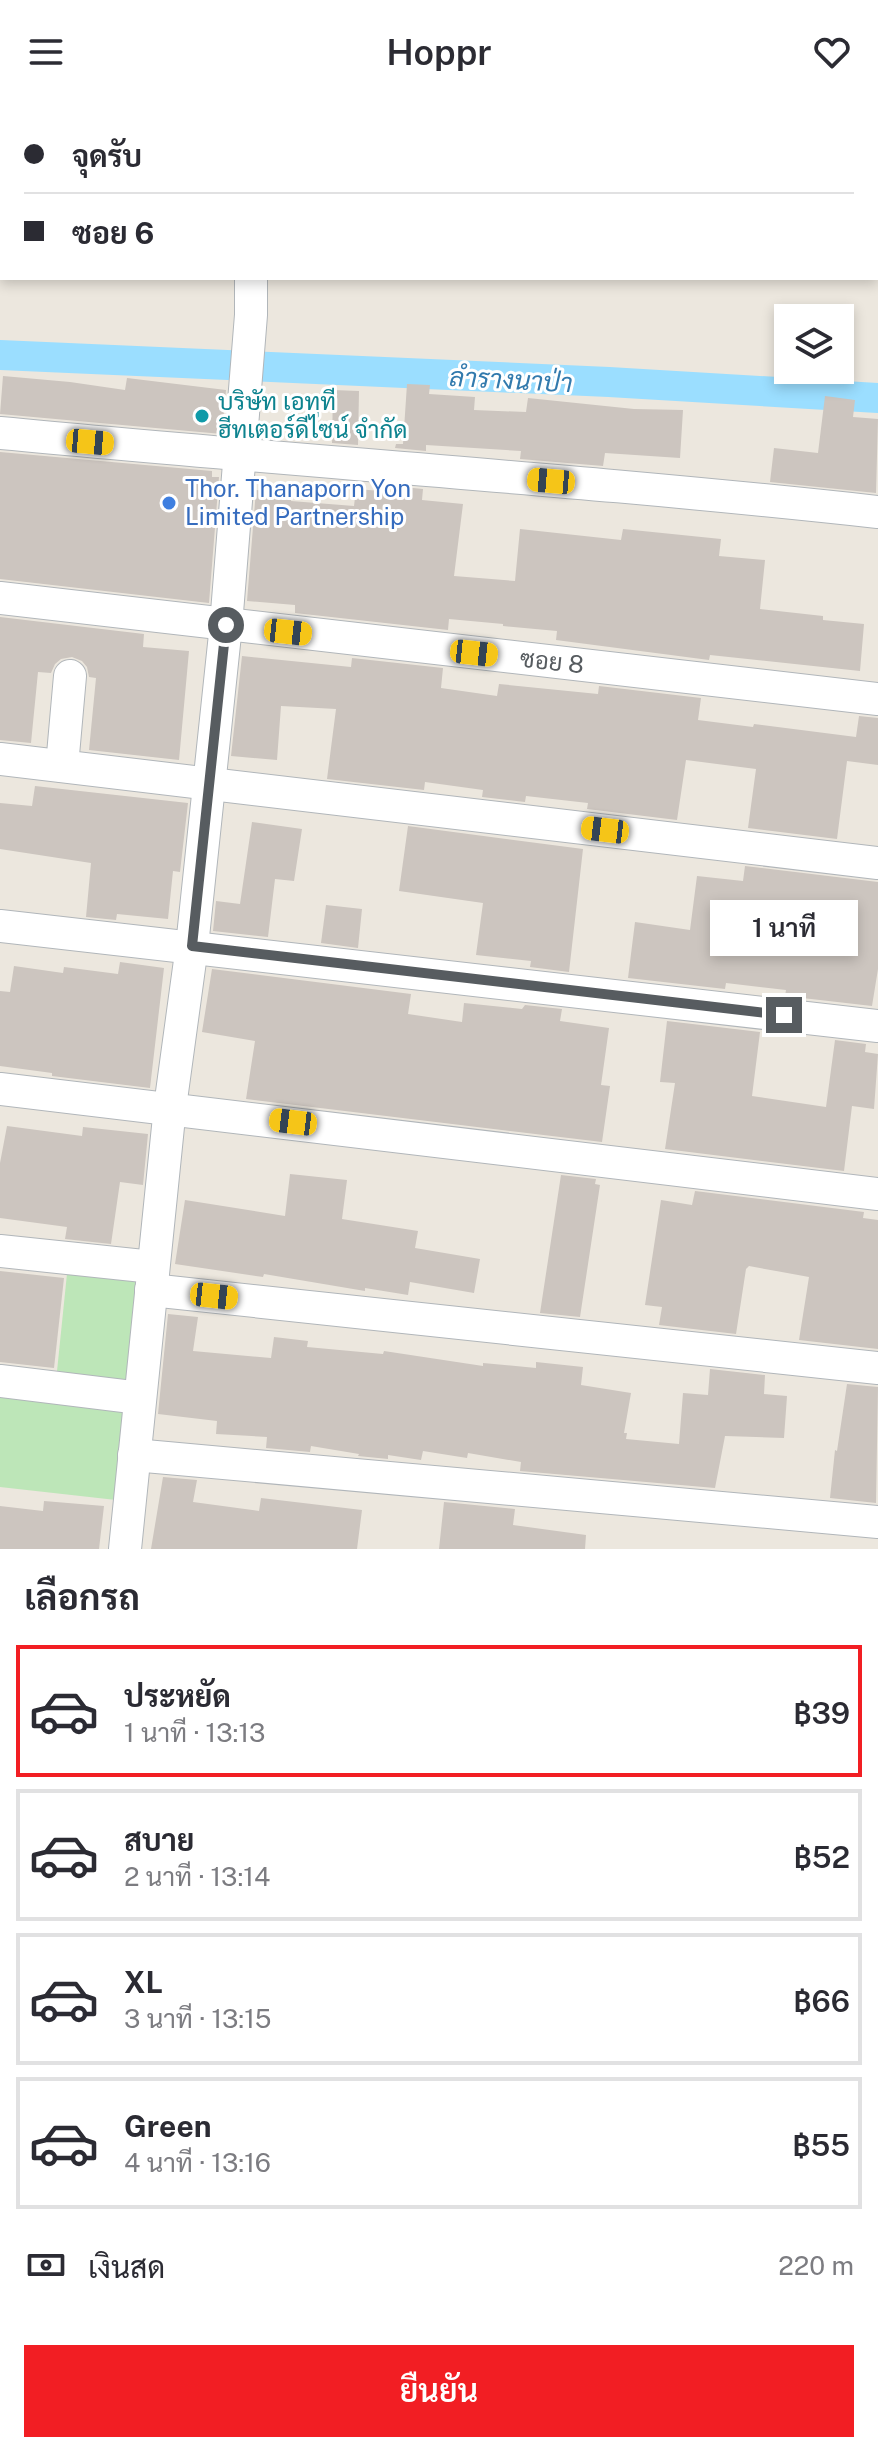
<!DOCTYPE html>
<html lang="th">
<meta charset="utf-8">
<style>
:root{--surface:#fff;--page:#f7f7f7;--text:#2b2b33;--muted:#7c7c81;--line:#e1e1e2;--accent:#f21e23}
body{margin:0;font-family:"Public Sans",Sarabun,sans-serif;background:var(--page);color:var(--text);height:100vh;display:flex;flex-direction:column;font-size:30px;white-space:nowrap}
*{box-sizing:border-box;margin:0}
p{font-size:26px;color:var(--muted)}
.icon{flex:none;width:44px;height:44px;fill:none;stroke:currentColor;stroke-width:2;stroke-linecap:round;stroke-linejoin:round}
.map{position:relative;height:1445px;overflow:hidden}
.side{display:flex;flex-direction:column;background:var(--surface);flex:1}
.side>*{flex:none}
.banner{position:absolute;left:0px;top:0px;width:878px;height:176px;box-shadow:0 4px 12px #0003;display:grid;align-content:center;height:176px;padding:0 24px;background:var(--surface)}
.tools{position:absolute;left:774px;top:200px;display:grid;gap:16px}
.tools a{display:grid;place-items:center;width:80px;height:80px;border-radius:0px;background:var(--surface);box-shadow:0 4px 12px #0003;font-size:40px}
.end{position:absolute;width:36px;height:36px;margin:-18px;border:10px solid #575c60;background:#fff;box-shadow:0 0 0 4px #fff}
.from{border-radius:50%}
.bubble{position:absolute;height:56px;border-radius:0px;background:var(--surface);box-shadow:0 4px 12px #0003;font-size:26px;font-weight:600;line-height:56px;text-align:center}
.car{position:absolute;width:24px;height:48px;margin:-24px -12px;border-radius:10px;box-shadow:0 0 6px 2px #0007;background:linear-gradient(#f5c518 24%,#345 0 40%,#f5c518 0 76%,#345 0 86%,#f5c518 0)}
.banner b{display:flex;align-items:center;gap:28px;height:76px;font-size:30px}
.banner b+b{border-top:2px solid var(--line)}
.banner i{width:20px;height:20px;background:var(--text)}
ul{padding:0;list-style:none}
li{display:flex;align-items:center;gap:24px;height:132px;margin:0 16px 12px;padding:0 8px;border:4px solid var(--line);border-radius:0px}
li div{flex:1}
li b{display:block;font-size:30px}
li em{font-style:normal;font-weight:600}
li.on{border-color:var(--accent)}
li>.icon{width:72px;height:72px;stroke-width:1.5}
h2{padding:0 24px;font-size:36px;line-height:96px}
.pay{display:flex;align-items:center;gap:20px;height:88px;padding:0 24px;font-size:30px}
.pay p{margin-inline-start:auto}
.cta{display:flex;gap:16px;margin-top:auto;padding:16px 24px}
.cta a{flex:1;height:92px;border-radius:0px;background:var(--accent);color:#fff;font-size:32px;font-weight:600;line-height:92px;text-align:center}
header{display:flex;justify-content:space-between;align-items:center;height:104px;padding:0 24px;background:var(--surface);font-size:36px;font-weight:600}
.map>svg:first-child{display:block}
.green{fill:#bde6b8}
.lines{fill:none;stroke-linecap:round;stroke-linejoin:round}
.canal{stroke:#9bdeff;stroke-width:30}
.building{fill:#ccc5bf}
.minor-casing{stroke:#b1b6ba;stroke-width:34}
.minor{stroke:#fff;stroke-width:32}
.route{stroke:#575c60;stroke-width:10}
.culture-dot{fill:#0f9aa8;stroke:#fff;stroke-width:3}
.shop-dot{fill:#3f7fe0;stroke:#fff;stroke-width:3}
.labels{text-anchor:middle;stroke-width:6;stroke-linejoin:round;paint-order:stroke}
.culture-label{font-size:24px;fill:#0d838f;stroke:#fff;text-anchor:start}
.shop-label{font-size:24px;fill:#366cbe;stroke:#fff;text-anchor:start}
.street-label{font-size:24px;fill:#575c60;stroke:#fff}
.water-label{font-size:26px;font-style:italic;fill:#327aad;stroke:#fff}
</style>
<header><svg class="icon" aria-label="menu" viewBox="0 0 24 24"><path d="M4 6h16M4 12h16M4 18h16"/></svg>Hoppr<svg class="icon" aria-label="heart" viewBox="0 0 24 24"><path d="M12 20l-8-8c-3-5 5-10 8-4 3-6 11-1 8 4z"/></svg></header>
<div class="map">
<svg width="878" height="1445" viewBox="0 0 878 1445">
<rect width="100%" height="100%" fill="#ece7de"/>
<g class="green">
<path d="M68,1160L150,1168L138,1285L56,1277Z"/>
<path d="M0,1284L127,1298L116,1396L0,1383Z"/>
</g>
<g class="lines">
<path class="canal" d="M0,251L609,278L878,294"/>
</g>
<g class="building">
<path d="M3,272L70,278L125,286L127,274L226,286L222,330L0,310Z"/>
<path d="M407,280L430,281L429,290L475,293L474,306L526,308L528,294L634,305L683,306L680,354L605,349L603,362L520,355L521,347L426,341V347L395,344L396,340H403Z"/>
<path d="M333,286L359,287L358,341L332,339Z"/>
<path d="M825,292L855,296L853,313L878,315L876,389L770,378L774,344L818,349Z"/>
<path d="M0,348L212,367V373H219L209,499L0,475Z"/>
<path d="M393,382L423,385L422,396L463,400L454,472L515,477L520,425L621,436L623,425L721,435L719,452L765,456L760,505L823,512V516L864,520L860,567L710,551L709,556L556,536L557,527L503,522V520L449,515L448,526L295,509V501L247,497L256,386L292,389L291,397L354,402L356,385L393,388Z"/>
<path d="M0,513L144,530L143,543L189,547L179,656L89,646L96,574L89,573L87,563L82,557L72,553L61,555L55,560L51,569L38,568L31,639L0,636Z"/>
<path d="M242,552L351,563L352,554L443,564L441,584L497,592L499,580L598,590L599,582L701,594L698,616L753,623L754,620L856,633L859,612L878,614V661L847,657L837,735L748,724L756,665L686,656L677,716L587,705L588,699L526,692L525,698L482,693L483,686L425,678L424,686L327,675L336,605L281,602L277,656L231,652Z"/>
<path d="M35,682L188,699L180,768L173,767L168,815L117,810L116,816L86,813L91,759L0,745V699L32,702Z"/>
<path d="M252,718L302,725L294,777L275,775L268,833L213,827L216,797L240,800Z"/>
<path d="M408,722L583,745L569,868L530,863L531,857L476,851L483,799L399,787Z"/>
<path d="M745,762L878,778V865L872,902L785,892L786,886L726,879L725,885L628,874L635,818L690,826L697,772L743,777Z"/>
<path d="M326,801L362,805L358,844L321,839Z"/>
<path d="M120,858L164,864L150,984L52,972V969L0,962V887L10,888L14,862L63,869L64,863L118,870Z"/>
<path d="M212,865L411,890L408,910L462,918L464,899L522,905L525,901L562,905L560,917L609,924L601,981L610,982L602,1038L246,995L255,937L202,928Z"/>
<path d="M667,917L760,928L752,992L826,1003L835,936L866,940L865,948L878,950L874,1005L852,1002L844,1067L665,1045L675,979L660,978Z"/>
<path d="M7,1022L82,1032L83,1023L148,1030L143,1081L120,1078L111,1140L65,1135L67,1123L0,1114V1059Z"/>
<path d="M290,1070L347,1076L342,1115L418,1127L415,1144L480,1155L474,1189L410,1178L408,1191L365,1184V1187L264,1170L263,1173L175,1160L185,1096L285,1112Z"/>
<path d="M561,1071L596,1075L595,1080L600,1081L580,1213L540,1209Z"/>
<path d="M695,1087L864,1108L863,1114L878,1116V1245L799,1236L809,1173L749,1162L746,1165L736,1230L659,1221L662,1203L645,1201L661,1096L692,1101Z"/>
<path d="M0,1167L64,1174L54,1264L0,1258Z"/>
<path d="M168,1210L198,1213L193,1247L271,1254L274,1233L308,1237L307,1243L383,1250L384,1247L483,1262V1259L536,1264V1258L583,1263L581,1281L631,1289L624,1329H627L626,1335L679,1340L683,1289L708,1291L710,1265L765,1271L764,1290L787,1292L784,1334L725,1332L715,1384L520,1367L521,1358L468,1349L467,1354L423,1347L421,1356L388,1351V1355L358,1352L359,1350L311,1342L310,1348L266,1344L267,1333L216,1330L217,1317L158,1310Z"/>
<path d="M847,1280L878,1283L876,1399L830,1394L835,1346L837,1347Z"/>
<path d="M163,1373L197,1376L193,1398L259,1407L261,1394L362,1406L357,1445H151Z"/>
<path d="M44,1397L104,1402L99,1445H0V1402L43,1407Z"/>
<path d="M444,1398L515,1405L513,1421L586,1431L585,1445H439Z"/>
</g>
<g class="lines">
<defs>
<g id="minor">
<path d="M267,2L268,0"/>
<path d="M0,329C293,357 586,376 878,408"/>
<path d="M0,494L878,595"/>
<path d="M0,655L878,759"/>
<path d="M62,662L70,572"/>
<path d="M0,822L878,922"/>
<path d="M0,985L878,1090"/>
<path d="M0,1147L153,1163"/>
<path d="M151,1186L878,1264"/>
<path d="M0,1277L140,1294"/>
<path d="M134,1351L878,1418"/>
<path d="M125,1445L170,1003L192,842L226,521L251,211V174"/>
</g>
</defs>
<use href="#minor" class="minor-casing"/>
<use href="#minor" class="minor"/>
</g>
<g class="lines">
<path class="route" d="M226,521L192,842L784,911"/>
</g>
<circle class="culture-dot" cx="202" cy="312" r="8"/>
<circle class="shop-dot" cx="169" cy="399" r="8"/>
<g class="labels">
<g class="culture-label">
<text x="218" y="306">บริษัท เอทูที<tspan x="218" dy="28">ฮีทเตอร์ดีไซน์ จำกัด</tspan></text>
</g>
<g class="shop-label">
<text x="185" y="393">Thor. Thanaporn Yon<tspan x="185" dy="28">Limited Partnership</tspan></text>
</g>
<g class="street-label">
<text transform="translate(552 558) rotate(6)" y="8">ซอย 8</text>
</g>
<g class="water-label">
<text transform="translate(511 276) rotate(3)" y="9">ลำรางนาป่า</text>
</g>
</g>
</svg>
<div class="tools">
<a><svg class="icon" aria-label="layers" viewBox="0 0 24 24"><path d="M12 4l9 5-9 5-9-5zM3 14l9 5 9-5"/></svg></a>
</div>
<i class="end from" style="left:226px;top:521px"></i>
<i class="end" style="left:784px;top:911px"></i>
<div class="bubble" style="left:710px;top:796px;width:148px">1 นาที</div>
<i class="car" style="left:90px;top:338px;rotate:95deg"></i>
<i class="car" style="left:551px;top:377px;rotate:275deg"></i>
<i class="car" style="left:288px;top:528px;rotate:96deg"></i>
<i class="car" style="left:474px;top:549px;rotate:96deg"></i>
<i class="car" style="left:605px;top:726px;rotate:277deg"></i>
<i class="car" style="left:293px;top:1018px;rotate:277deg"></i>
<i class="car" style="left:214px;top:1192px;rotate:96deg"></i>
<div class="banner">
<b><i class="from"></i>จุดรับ</b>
<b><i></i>ซอย 6</b>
</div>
</div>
<section class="side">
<h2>เลือกรถ</h2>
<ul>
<li class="on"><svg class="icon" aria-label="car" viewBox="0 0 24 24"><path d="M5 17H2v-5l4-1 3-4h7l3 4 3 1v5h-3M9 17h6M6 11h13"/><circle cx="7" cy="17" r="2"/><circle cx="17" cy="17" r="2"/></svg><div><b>ประหยัด</b><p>1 นาที · 13:13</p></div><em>฿39</em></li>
<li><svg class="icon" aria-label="car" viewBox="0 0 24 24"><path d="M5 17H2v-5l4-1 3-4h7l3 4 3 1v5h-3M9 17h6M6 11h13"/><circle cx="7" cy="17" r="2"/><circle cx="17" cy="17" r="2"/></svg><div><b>สบาย</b><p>2 นาที · 13:14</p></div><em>฿52</em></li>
<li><svg class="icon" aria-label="car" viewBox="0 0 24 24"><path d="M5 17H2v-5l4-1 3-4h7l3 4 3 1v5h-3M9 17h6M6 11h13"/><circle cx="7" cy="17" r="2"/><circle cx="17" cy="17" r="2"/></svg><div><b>XL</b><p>3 นาที · 13:15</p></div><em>฿66</em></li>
<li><svg class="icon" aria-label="car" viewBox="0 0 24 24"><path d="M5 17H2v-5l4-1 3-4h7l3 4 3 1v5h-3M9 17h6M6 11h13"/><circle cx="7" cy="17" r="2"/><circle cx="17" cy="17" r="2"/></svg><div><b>Green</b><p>4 นาที · 13:16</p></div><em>฿55</em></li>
</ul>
<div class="pay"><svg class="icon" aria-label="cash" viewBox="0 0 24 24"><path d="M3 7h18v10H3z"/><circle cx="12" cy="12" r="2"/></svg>เงินสด<p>220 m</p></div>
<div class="cta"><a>ยืนยัน</a></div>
</section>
